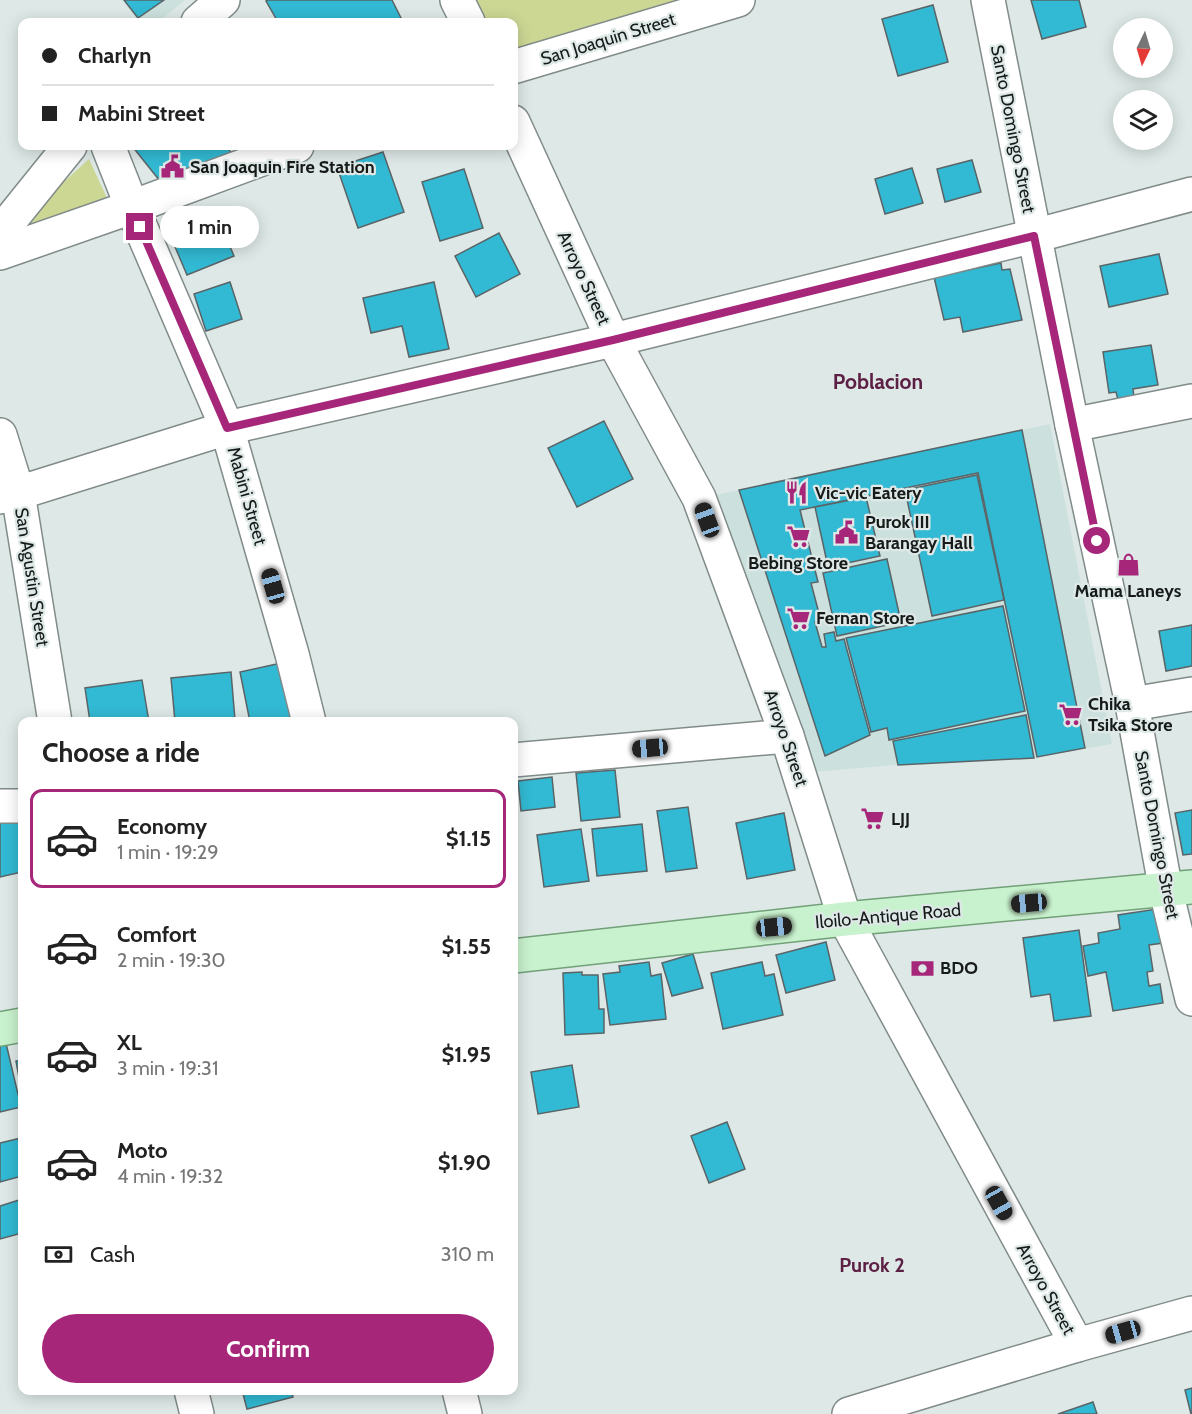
<!DOCTYPE html>
<meta charset="utf-8">
<style>
:root{--surface:#fff;--page:#f2f2f2;--text:#222;--muted:#767676;--line:#e0e0e0;--accent:#a62779}
body{margin:0;font-family:Cabin,sans-serif;background:var(--page);color:var(--text);height:100vh;display:flex;flex-direction:column;font-size:22px;white-space:nowrap}
*{box-sizing:border-box;margin:0}
p{font-size:20px;color:var(--muted)}
.icon{flex:none;width:33px;height:33px;fill:none;stroke:currentColor;stroke-width:2;stroke-linecap:round;stroke-linejoin:round}
.map{position:relative;flex:1;overflow:hidden}
.sheet{position:absolute;left:18px;top:717px;width:500px;height:678px;display:flex;flex-direction:column;background:var(--surface);border-radius:12px;box-shadow:0 3px 15px #0003}
.sheet>*{flex:none}
.banner{position:absolute;left:18px;top:18px;width:500px;height:132px;border-radius:12px;box-shadow:0 3px 15px #0003;display:grid;align-content:center;height:132px;padding:0 24px;background:var(--surface)}
.needle{width:39px;rotate:185deg}
.buttons{position:absolute;left:1113px;top:18px;display:grid;gap:12px}
.buttons a{display:grid;place-items:center;width:60px;height:60px;border-radius:50%;background:var(--surface);box-shadow:0 3px 15px #0003;font-size:30px}
.end{position:absolute;width:27px;height:27px;margin:-14px;border:8px solid #a62779;background:#fff;box-shadow:0 0 0 3px #fff}
.from{border-radius:50%}
.bubble{position:absolute;height:42px;border-radius:21px;background:var(--surface);box-shadow:0 3px 15px #0003;font-size:20px;font-weight:700;line-height:42px;text-align:center}
.car{position:absolute;width:18px;height:36px;margin:-18px -9px;border-radius:8px;box-shadow:0 0 4px 2px #0007;background:linear-gradient(#222 24%,#8ab4d8 0 40%,#222 0 76%,#8ab4d8 0 86%,#222 0)}
.banner b{display:flex;align-items:center;gap:21px;height:57px;font-size:22px}
.banner b+b{border-top:2px solid var(--line)}
.banner i{width:15px;height:15px;background:var(--text)}
ul{padding:0;list-style:none}
li{display:flex;align-items:center;gap:18px;height:99px;margin:0 12px 9px;padding:0 12px;border:3px solid transparent;border-radius:12px}
li div{flex:1}
li b{display:block;font-size:22px}
li em{font-style:normal;font-weight:700}
li.on{border-color:var(--accent)}
li>.icon{width:54px;height:54px;stroke-width:1.5}
h2{padding:0 24px;font-size:27px;line-height:72px}
.pay{display:flex;align-items:center;gap:15px;height:66px;padding:0 24px;font-size:22px}
.pay p{margin-inline-start:auto}
.primary-button{display:flex;gap:12px;margin-top:auto;padding:12px 24px}
.primary-button a{flex:1;height:69px;border-radius:36px;background:var(--accent);color:#fff;font-size:24px;font-weight:700;line-height:69px;text-align:center}
.map>svg:first-child{display:block}
.built{fill:#cce1dd}
.green{fill:#cdd794}
.building{fill:#32b9d3;stroke:#5a6467;stroke-width:1.5}
.lines{fill:none;stroke-linecap:round;stroke-linejoin:round}
.minor-casing{stroke:#818b89;stroke-width:36}
.major-casing{stroke:#72a079;stroke-width:36}
.minor{stroke:#fff;stroke-width:33}
.major{stroke:#c8f1cd;stroke-width:33}
.route{stroke:#a62779;stroke-width:8}
.labels{text-anchor:middle;stroke-width:4.5;stroke-linejoin:round;paint-order:stroke}
.street-label{font-size:18px;fill:#161a19;stroke:#dee9e7}
.poi-label{font-size:18px;font-weight:bold;fill:#161a19;stroke:#dee9e7;text-anchor:start}
.neighbourhood-label{font-size:20px;font-weight:bold;fill:#5d2045;stroke:#dee9e7}
.quarter-label{font-size:21px;font-weight:bold;fill:#5d2045;stroke:#dee9e7}
</style>
<div class="map">
<svg width="1192" height="1414" viewBox="0 0 1192 1414">
<rect width="100%" height="100%" fill="#dee9e7"/>
<g class="built">
<path d="M122,0H185L158,22H139Z"/>
<path d="M1050,424L1112,744L1034,758L957,760L811,772L716,495Z"/>
</g>
<g class="green">
<path d="M474,0H716L532,48L513,47V22H485Z"/>
<path d="M89,159L107,198L22,236L55,190Z"/>
</g>
<g class="building">
<path d="M124,0H164L138,18Z"/>
<path d="M268,0H392L403,22H278L266,1Z"/>
<path d="M1031,0H1079L1086,27L1042,39Z"/>
<path d="M933,5L948,62L898,76L882,19Z"/>
<path d="M132,146H227L231,153L160,181Z"/>
<path d="M383,152L404,212L358,228L337,167Z"/>
<path d="M972,160L981,192L945,202L937,169Z"/>
<path d="M912,168L923,203L885,214L875,179Z"/>
<path d="M464,169L483,228L440,241L422,182Z"/>
<path d="M214,208L234,256L187,275L167,228Z"/>
<path d="M499,233L520,274L476,297L455,256Z"/>
<path d="M1159,254L1168,294L1109,307L1100,266Z"/>
<path d="M1001,263L1002,270L1010,269L1022,320L963,332L960,317L944,320L934,277Z"/>
<path d="M230,282L242,319L206,331L194,294Z"/>
<path d="M434,282L449,349L409,357L402,326L371,333L363,298Z"/>
<path d="M1151,345L1158,385L1133,389L1134,397L1118,400L1116,392L1109,393L1103,352Z"/>
<path d="M604,421L633,479L577,507L548,448Z"/>
<path d="M1022,430L1085,748L1037,757L978,473L800,510L818,582L811,583L821,621L815,622L822,647H826L824,634L834,632L836,641L844,639L870,735L825,756L739,490Z"/>
<path d="M977,475L1004,600L932,616L905,490Z"/>
<path d="M866,497L880,556L828,567L815,507Z"/>
<path d="M887,559L901,622L837,636L823,573Z"/>
<path d="M1003,606L1025,711L889,740L887,728L871,732L846,638Z"/>
<path d="M1192,625V666L1166,671L1159,631Z"/>
<path d="M286,662L298,719L288,722H250L240,672Z"/>
<path d="M231,672L235,720L175,722L171,678Z"/>
<path d="M142,680L149,722H90L85,688Z"/>
<path d="M1026,715L1034,758L898,765L893,741Z"/>
<path d="M615,770L620,817L581,821L576,773Z"/>
<path d="M552,777L555,807L521,811L518,781Z"/>
<path d="M688,807L697,868L666,872L657,811Z"/>
<path d="M1192,810V854L1183,855L1175,813Z"/>
<path d="M22,812V872L0,877V817Z"/>
<path d="M784,813L795,870L747,879L736,823Z"/>
<path d="M642,824L647,871L597,876L592,829Z"/>
<path d="M581,829L589,881L544,887L537,835Z"/>
<path d="M1157,909L1163,943L1149,945L1153,971L1147,972L1149,986L1160,984L1163,1003L1113,1011L1106,972L1088,976L1083,946L1099,943L1098,933L1120,929L1118,915Z"/>
<path d="M1079,930L1091,1016L1054,1021L1050,994L1031,997L1023,938Z"/>
<path d="M826,942L835,980L786,993L776,955Z"/>
<path d="M693,954L703,988L672,996L662,963Z"/>
<path d="M649,962L651,976L661,974L666,1019L610,1025L603,974L620,972L619,966Z"/>
<path d="M762,962L765,976L774,974L783,1015L723,1029L711,973Z"/>
<path d="M582,972V975H598L599,1009H604V1033L565,1035L563,973Z"/>
<path d="M5,1039L21,1107L0,1112V1040Z"/>
<path d="M22,1060V1094L16,1061Z"/>
<path d="M572,1065L579,1107L538,1114L531,1072Z"/>
<path d="M727,1122L745,1169L709,1183L691,1136Z"/>
<path d="M21,1138L22,1176L0,1182V1143Z"/>
<path d="M22,1199V1233L0,1239V1206Z"/>
<path d="M1192,1388V1414H1191L1185,1390Z"/>
<path d="M242,1390H291L293,1397L247,1409Z"/>
<path d="M1093,1402L1097,1414H1058Z"/>
</g>
<g class="lines">
<defs>
<g id="minor">
<path d="M457,0L468,22"/>
<path d="M988,0L1072,425L1132,704L1166,891L1192,999"/>
<path d="M198,22L223,0"/>
<path d="M513,67L738,0"/>
<path d="M513,122L613,340L699,498L787,736L845,919L1077,1345"/>
<path d="M108,146L132,207L227,428L292,654L309,722"/>
<path d="M0,233L70,146"/>
<path d="M0,253L132,207L297,146"/>
<path d="M1072,425L1192,401"/>
<path d="M0,435L18,493L55,722"/>
<path d="M0,497L18,493L227,428L613,340L1034,236L1192,194"/>
<path d="M1132,704L1192,694"/>
<path d="M513,760L787,736"/>
<path d="M0,806H22"/>
<path d="M191,1390L197,1414"/>
<path d="M459,1390L465,1414"/>
<path d="M849,1414L1077,1345L1192,1313"/>
</g>
<g id="major">
<path d="M513,956L845,919L1192,887"/>
<path d="M0,1029L22,1025"/>
</g>
</defs>
<use href="#minor" class="minor-casing"/>
<use href="#major" class="major-casing"/>
<use href="#minor" class="minor"/>
<use href="#major" class="major"/>
</g>
<g class="lines">
<path class="route" d="M140,227L227,428L613,340L1034,236L1097,541"/>
</g>
<defs>
<symbol id="civic-bare" viewBox="-9 -9 18 18"><path d="M-.6-6.5H3V-4.5H.6V-3L4-1V1h2V6H-6V1h2V-1L-.6-3ZM-1.2 2.5V6h2.4V2.5Z" fill="#a62779" stroke="#dee9e7" stroke-width="2.5" paint-order="stroke"/></symbol>
<symbol id="restaurant-bare" viewBox="-9 -9 18 18"><path d="M-5-6h1v4h1v-4h1v4h1v-4h1v5L-1.5 .5V6h-2V.5L-5-1ZM5-6V6H3V1.5H1.5Q1.5-4 5-6Z" fill="#a62779" stroke="#dee9e7" stroke-width="2.5" paint-order="stroke"/></symbol>
<symbol id="supermarket-bare" viewBox="-9 -9 18 18"><path d="M-6-5.5h2.5l.6 2H6L4.5 2H-2.5L-4.4-4H-6ZM-1.5 3.2a1.3 1.3 0 1 0 .1 0ZM3 3.2a1.3 1.3 0 1 0 .1 0Z" fill="#a62779" stroke="#dee9e7" stroke-width="2.5" paint-order="stroke"/></symbol>
<symbol id="shop-bare" viewBox="-9 -9 18 18"><path d="M-5-2.5h2.3a2.7 3.5 0 0 1 5.4 0H5L5.5 6h-11ZM-1.5-2.5h3a1.5 2.3 0 0 0-3 0Z" fill="#a62779" stroke="#dee9e7" stroke-width="2.5" paint-order="stroke"/></symbol>
<symbol id="bank-bare" viewBox="-9 -9 18 18"><path d="M-6-4H6V4H-6ZM0-2.3a2.3 2.3 0 1 0 0 4.6a2.3 2.3 0 1 0 0-4.6Z" fill="#a62779" stroke="#dee9e7" stroke-width="2.5" paint-order="stroke"/></symbol>
</defs>
<g fill-rule="evenodd">
<use href="#civic-bare" x="156" y="150" width="33" height="33"/>
<use href="#restaurant-bare" x="780" y="476" width="33" height="33"/>
<use href="#civic-bare" x="830" y="516" width="33" height="33"/>
<use href="#supermarket-bare" x="782" y="520" width="33" height="33"/>
<use href="#shop-bare" x="1112" y="548" width="33" height="33"/>
<use href="#supermarket-bare" x="782" y="602" width="33" height="33"/>
<use href="#supermarket-bare" x="1054" y="698" width="33" height="33"/>
<use href="#supermarket-bare" x="856" y="802" width="33" height="33"/>
<use href="#bank-bare" x="906" y="952" width="33" height="33"/>
</g>
<g class="labels">
<g class="street-label">
<text transform="translate(608 39) rotate(-17)" y="6">San Joaquin Street</text>
<text transform="translate(1013 129) rotate(79)" y="6">Santo Domingo Street</text>
<text transform="translate(584 278) rotate(65)" y="6">Arroyo Street</text>
<text transform="translate(247 496) rotate(74)" y="6">Mabini Street</text>
<text transform="translate(32 577) rotate(81)" y="6">San Agustin Street</text>
<text transform="translate(786 738) rotate(71)" y="6">Arroyo Street</text>
<text transform="translate(1157 835) rotate(79)" y="6">Santo Domingo Street</text>
<text transform="translate(888 916) rotate(-5)" y="6">Iloilo-Antique Road</text>
<text transform="translate(1046 1289) rotate(61)" y="6">Arroyo Street</text>
</g>
<g class="poi-label">
<text x="190" y="173">San Joaquin Fire Station</text>
<text x="815" y="499">Vic-vic Eatery</text>
<text x="865" y="528">Purok III<tspan x="865" dy="21">Barangay Hall</tspan></text>
<text x="798" y="569" text-anchor="middle">Bebing Store</text>
<text x="1128" y="597" text-anchor="middle">Mama Laneys</text>
<text x="816" y="624">Fernan Store</text>
<text x="1088" y="710">Chika<tspan x="1088" dy="21">Tsika Store</tspan></text>
<text x="891" y="825">LJJ</text>
<text x="940" y="974">BDO</text>
</g>
<g class="neighbourhood-label">
<text x="872" y="1272">Purok 2</text>
</g>
<g class="quarter-label">
<text x="878" y="389">Poblacion</text>
</g>
</g>
</svg>
<div class="buttons">
<a><svg class="needle" viewBox="-14 -14 28 28"><path d="M0-13l5 13h-10z" fill="#e53935"/><path d="M0 13l5-13h-10z" fill="#767676"/></svg></a>
<a><svg class="icon" aria-label="layers" viewBox="0 0 24 24"><path d="M12 4l9 5-9 5-9-5zM3 14l9 5 9-5"/></svg></a>
</div>
<i class="end from" style="left:1097px;top:541px"></i>
<i class="end" style="left:140px;top:227px"></i>
<div class="bubble" style="left:160px;top:206px;width:99px">1 min</div>
<i class="car" style="left:707px;top:520px;rotate:340deg"></i>
<i class="car" style="left:273px;top:586px;rotate:344deg"></i>
<i class="car" style="left:650px;top:748px;rotate:265deg"></i>
<i class="car" style="left:1029px;top:903px;rotate:265deg"></i>
<i class="car" style="left:774px;top:927px;rotate:84deg"></i>
<i class="car" style="left:999px;top:1203px;rotate:151deg"></i>
<i class="car" style="left:1123px;top:1332px;rotate:254deg"></i>
<div class="banner">
<b><i class="from"></i>Charlyn</b>
<b><i></i>Mabini Street</b>
</div>
<section class="sheet">
<h2>Choose a ride</h2>
<ul>
<li class="on"><svg class="icon" aria-label="car" viewBox="0 0 24 24"><path d="M5 17H2v-5l4-1 3-4h7l3 4 3 1v5h-3M9 17h6M6 11h13"/><circle cx="7" cy="17" r="2"/><circle cx="17" cy="17" r="2"/></svg><div><b>Economy</b><p>1 min · 19:29</p></div><em>$1.15</em></li>
<li><svg class="icon" aria-label="car" viewBox="0 0 24 24"><path d="M5 17H2v-5l4-1 3-4h7l3 4 3 1v5h-3M9 17h6M6 11h13"/><circle cx="7" cy="17" r="2"/><circle cx="17" cy="17" r="2"/></svg><div><b>Comfort</b><p>2 min · 19:30</p></div><em>$1.55</em></li>
<li><svg class="icon" aria-label="car" viewBox="0 0 24 24"><path d="M5 17H2v-5l4-1 3-4h7l3 4 3 1v5h-3M9 17h6M6 11h13"/><circle cx="7" cy="17" r="2"/><circle cx="17" cy="17" r="2"/></svg><div><b>XL</b><p>3 min · 19:31</p></div><em>$1.95</em></li>
<li><svg class="icon" aria-label="car" viewBox="0 0 24 24"><path d="M5 17H2v-5l4-1 3-4h7l3 4 3 1v5h-3M9 17h6M6 11h13"/><circle cx="7" cy="17" r="2"/><circle cx="17" cy="17" r="2"/></svg><div><b>Moto</b><p>4 min · 19:32</p></div><em>$1.90</em></li>
</ul>
<div class="pay"><svg class="icon" aria-label="cash" viewBox="0 0 24 24"><path d="M3 7h18v10H3z"/><circle cx="12" cy="12" r="2"/></svg>Cash<p>310 m</p></div>
<div class="primary-button"><a>Confirm</a></div>
</section>
</div>
